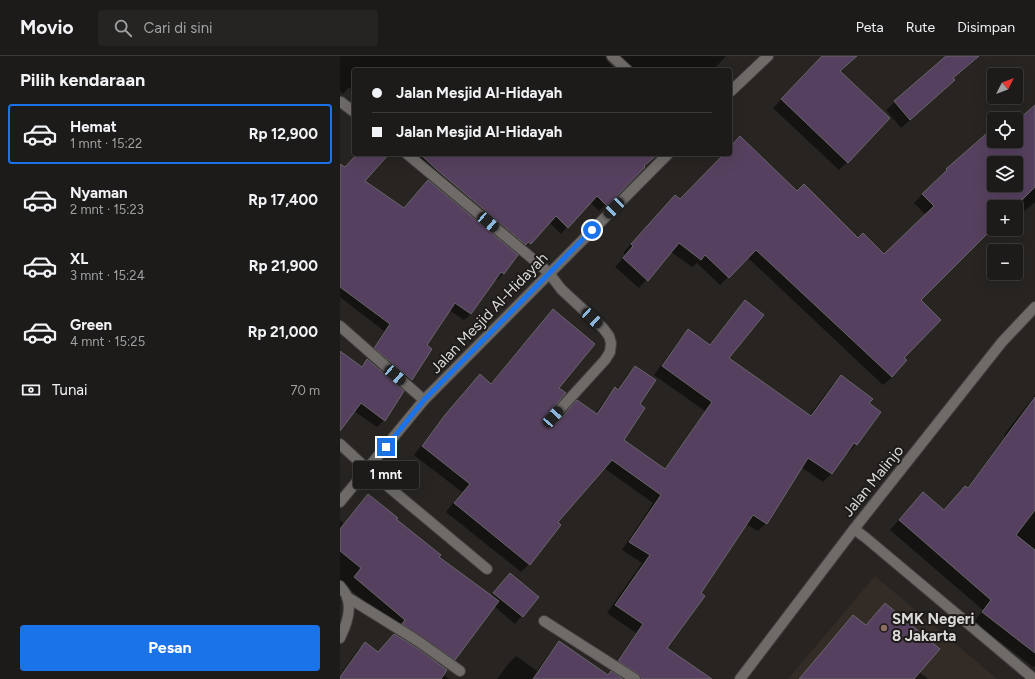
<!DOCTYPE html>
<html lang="id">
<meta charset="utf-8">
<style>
:root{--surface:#1d1b1a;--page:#252423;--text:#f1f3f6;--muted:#a0a1a2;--line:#3b3939;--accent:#1a73e8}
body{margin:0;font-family:Figtree,sans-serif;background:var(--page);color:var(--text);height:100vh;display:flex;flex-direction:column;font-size:15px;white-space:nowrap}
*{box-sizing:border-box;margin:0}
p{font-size:13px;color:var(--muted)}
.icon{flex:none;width:22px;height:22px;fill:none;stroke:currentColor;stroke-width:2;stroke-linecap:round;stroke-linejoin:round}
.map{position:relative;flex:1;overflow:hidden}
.panel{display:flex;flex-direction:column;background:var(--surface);width:340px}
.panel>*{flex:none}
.hud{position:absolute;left:12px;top:12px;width:380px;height:88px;border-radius:4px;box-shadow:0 4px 16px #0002,0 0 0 1px var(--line);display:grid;align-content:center;height:88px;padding:0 20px;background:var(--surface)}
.needle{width:26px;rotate:48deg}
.tools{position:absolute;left:647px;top:12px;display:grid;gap:8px}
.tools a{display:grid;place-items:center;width:36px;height:36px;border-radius:4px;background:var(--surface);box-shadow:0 4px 16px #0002,0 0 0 1px var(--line);font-size:20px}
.end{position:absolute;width:18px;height:18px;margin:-9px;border:5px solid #1a73e8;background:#fff;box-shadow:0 0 0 2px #fff}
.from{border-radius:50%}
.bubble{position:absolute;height:28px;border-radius:4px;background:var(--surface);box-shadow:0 4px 16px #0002,0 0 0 1px var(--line);font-size:13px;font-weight:700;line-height:28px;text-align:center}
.car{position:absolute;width:12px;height:24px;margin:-12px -6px;border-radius:5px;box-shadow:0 0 3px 1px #0007;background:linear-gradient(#222 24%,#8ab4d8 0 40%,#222 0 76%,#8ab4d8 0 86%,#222 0)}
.hud b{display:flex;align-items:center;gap:14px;height:38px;font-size:15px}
.hud b+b{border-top:1px solid var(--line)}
.hud i{width:10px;height:10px;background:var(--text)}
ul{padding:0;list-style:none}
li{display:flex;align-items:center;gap:12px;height:60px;margin:0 8px 6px;padding:0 12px;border:2px solid transparent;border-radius:4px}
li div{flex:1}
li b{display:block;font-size:15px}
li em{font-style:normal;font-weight:700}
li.active{border-color:var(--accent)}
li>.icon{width:36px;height:36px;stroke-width:1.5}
h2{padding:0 20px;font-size:18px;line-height:48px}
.pay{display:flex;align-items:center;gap:10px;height:44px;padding:0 20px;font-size:15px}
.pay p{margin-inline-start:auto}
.action{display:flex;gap:8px;margin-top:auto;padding:8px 20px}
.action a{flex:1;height:46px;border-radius:4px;background:var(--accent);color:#fff;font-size:16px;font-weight:700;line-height:46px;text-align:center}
header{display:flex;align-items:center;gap:24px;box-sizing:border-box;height:56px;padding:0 20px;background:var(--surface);border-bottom:1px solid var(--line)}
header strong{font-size:19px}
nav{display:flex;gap:22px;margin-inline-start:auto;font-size:14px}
.search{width:280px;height:36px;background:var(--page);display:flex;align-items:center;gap:10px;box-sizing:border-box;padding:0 14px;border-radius:4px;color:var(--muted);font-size:15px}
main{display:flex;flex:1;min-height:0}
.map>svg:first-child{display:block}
.built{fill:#332c26}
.shadow{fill:#0007;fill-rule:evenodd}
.building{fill:#56405f;stroke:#686669;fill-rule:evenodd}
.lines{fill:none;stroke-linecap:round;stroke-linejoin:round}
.minor-casing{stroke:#454241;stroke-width:12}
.minor{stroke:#6f6b68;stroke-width:10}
.route{stroke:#1a73e8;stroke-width:5}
.education-dot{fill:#8d6e63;stroke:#1d1a18;stroke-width:1.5}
.labels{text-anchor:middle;stroke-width:4;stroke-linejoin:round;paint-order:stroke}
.street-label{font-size:15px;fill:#dcdad9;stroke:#1d1a18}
.poi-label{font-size:15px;font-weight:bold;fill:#dcdad9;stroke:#1d1a18;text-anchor:start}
</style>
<header>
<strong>Movio</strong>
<div class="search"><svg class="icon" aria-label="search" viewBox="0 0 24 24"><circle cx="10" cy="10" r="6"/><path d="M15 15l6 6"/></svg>Cari di sini</div>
<nav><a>Peta</a><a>Rute</a><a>Disimpan</a></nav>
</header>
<main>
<section class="panel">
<h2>Pilih kendaraan</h2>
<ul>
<li class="active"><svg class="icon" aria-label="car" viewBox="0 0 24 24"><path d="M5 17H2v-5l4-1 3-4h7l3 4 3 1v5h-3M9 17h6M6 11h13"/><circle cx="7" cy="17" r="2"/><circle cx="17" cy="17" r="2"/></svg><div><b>Hemat</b><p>1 mnt · 15:22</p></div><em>Rp 12,900</em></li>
<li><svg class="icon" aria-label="car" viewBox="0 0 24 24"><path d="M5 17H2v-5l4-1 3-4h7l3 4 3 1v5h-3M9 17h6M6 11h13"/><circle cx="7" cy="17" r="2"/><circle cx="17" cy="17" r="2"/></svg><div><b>Nyaman</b><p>2 mnt · 15:23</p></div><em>Rp 17,400</em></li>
<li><svg class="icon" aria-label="car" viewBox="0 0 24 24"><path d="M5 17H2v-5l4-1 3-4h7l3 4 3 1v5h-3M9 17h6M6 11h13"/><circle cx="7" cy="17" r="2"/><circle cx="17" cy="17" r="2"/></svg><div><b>XL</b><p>3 mnt · 15:24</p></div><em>Rp 21,900</em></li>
<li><svg class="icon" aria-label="car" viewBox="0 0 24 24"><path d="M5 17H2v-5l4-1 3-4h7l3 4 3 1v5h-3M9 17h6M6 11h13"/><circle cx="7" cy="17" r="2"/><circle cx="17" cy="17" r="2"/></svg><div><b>Green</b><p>4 mnt · 15:25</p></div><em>Rp 21,000</em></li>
</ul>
<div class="pay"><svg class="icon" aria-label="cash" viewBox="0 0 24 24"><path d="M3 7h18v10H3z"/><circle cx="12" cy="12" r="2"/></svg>Tunai<p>70 m</p></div>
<div class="action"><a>Pesan</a></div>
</section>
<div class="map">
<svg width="695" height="623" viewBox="0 0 695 623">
<rect width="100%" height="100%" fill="#272422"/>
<path class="built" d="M535,520L657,623H448Z"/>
<g class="shadow">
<path d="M0,0H386L373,14H283L270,1L265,0L267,5L276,14H14V36L9,31L3,38L0,35Z"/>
<path d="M483,0H517L499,15L507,106L499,114L433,52Z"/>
<path d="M607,0H639L612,23L614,24L605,33L561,72L546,54Z"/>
<path d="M695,50V146L676,162V151H654V170L579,244L563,302L552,321L543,329L407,201L380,229L357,207L352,211L330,195L299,232L275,211L286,199L283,197L327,148L340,144L384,98H390V92L457,136L518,183L544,200L586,159L574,147L607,113L654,72V85H676V63H665L672,56L679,64ZM654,107H676V129H654Z"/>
<path d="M17,98H48L24,126L63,153L177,200L163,218L157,224L155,223L131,258L124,264L109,254L85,290L91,293L71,324L64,330L29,299L44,275L0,241V107L5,112Z"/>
<path d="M67,98H318L303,111L259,155L250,146L221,178L209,166L183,194Z"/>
<path d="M405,246L387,302L469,360L493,328L501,320L528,347L540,356L516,388L508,397L507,396L491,418L483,426L461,411L426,467L418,475L406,468L360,537L326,593L370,623H286L271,613L296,577L267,557L302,507L282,494L313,447L264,412L217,466L220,469L189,508L181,516L106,456L122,436L74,399L97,369L132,328L140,319L150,328L213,254L218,332L207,356L206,363L208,366L212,368L217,367L229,354L255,358L267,341L275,333L277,334L287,319L295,311L298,349L283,384L324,413L365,355L314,319L340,283L348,274L369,289L397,254Z"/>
<path d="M0,296L20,311L27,304L44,364L37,371L14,355L0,371Z"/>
<path d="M695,339V610L693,611L634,566L643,554L550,474L583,437L604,455L627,432L665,380L664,379Z"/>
<path d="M20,448L55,463L98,501L150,541L163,526L197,541L175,568L154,550L114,603L106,611L55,576L58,573L0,525V464L4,468Z"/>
<path d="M545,548L579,616L588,623H459L525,570Z"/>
<path d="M54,579L102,618L109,623H0V619L17,595L25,587L38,596Z"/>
<path d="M219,587L268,620L282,623H157L168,608L176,600L197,615L211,595Z"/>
</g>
<g class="building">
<path d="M482,0H517L500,15L550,62L508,107L441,43Z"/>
<path d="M606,0H639L613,22L615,24L570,64L554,45Z"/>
<path d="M695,49V131L675,151H654V171L581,244L601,264L564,302L567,304L552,321L416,194L389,222L365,199L361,204L339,187L308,225L283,202L293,190L291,188L335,139L340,143L384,98H390V91L400,80L457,135L464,128L518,182L523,177L544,198L594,150L582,138L607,114L606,113L654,71V85H676V63H663L672,55L679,63ZM654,107H676V129H654Z"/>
<path d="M17,98H49L25,125L64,152L88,124L178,199L164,218L161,216L131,258L115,247L87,289L92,293L72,324L34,292L50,268L0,231V108L5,111Z"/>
<path d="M80,98H318L304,110L305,111L267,150L257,140L228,172L216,160L191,188L188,186L186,189L96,113Z"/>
<path d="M405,244L424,259L389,302L471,360L501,319L533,343L529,347L541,356L517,389L514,387L492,418L468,402L427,468L413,459L361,537L365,540L327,592L372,623H301L298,618L278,605L303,568L275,549L310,499L289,486L321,439L272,404L218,466L221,469L190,509L114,447L130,428L82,390L105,359L140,318L151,328L213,253L255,288L219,332L226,337L208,357L207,363L208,366L212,367L218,366L237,344L257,358L275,331L278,334L295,310L316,324L300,348L305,352L284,384L325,413L372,346L322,310L348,273L370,289Z"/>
<path d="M0,295L22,311L27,303L64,335L45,365L21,347L0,375Z"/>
<path d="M695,341V454L676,479L695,494V597L642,556L651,544L559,464L583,436L604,454L625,430L628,432Z"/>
<path d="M28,438L58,462L56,463L101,499L99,501L159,545L115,604L62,568L65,564L14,521L21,512L0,495V473Z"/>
<path d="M170,517L199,541L183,561L153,537Z"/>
<path d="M545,547L600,593L574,623H459L513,559L526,569Z"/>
<path d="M54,578L74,590L107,614L101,623H0V621L25,586L38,596Z"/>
<path d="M219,585L268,619L271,615L283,623H193Z"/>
</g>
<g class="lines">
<defs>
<g id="minor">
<path d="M272,0L287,14"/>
<path d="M390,36L428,0"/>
<path d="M1,46L14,56"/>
<path d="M67,98L194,204L209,217L221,233L263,272L269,280L271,287L270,296L265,304L213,361"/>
<path d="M0,270L84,344"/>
<path d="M0,388L27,413L147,513"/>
<path d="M0,446L84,344L328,98"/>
<path d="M514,473L526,482L694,623"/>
<path d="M0,530C2,533 6,537 7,541C12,554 6,570 0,582"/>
<path d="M7,541L78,585L120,615"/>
<path d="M204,565L295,623"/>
<path d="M400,623L514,473L662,286L695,251"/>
</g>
</defs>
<use href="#minor" class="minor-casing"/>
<use href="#minor" class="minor"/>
</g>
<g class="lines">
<path class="route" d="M46,391L84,344L252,174"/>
</g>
<circle class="education-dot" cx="544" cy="572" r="4"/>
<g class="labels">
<g class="street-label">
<text transform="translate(149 257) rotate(-46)" y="5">Jalan Mesjid Al-Hidayah</text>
<text transform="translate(533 425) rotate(-51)" y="5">Jalan Malinjo</text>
</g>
<g class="poi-label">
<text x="552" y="568">SMK Negeri<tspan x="552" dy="17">8 Jakarta</tspan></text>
</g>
</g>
</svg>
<div class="tools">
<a><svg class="needle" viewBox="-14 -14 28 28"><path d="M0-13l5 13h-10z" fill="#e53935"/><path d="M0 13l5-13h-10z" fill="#a0a1a2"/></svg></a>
<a><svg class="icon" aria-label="locate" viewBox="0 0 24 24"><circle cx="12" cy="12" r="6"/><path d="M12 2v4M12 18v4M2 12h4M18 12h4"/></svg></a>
<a><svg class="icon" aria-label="layers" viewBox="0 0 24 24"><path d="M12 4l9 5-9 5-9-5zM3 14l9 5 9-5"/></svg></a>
<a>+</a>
<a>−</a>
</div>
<i class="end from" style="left:252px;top:174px"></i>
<i class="end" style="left:46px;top:391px"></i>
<div class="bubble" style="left:13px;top:405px;width:66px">1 mnt</div>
<i class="car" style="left:274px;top:152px;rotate:225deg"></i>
<i class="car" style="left:148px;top:166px;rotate:130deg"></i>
<i class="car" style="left:252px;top:262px;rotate:133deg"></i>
<i class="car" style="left:55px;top:319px;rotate:131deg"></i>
<i class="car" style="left:213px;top:361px;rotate:42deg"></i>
<div class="hud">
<b><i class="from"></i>Jalan Mesjid Al-Hidayah</b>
<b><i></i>Jalan Mesjid Al-Hidayah</b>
</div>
</div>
</main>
